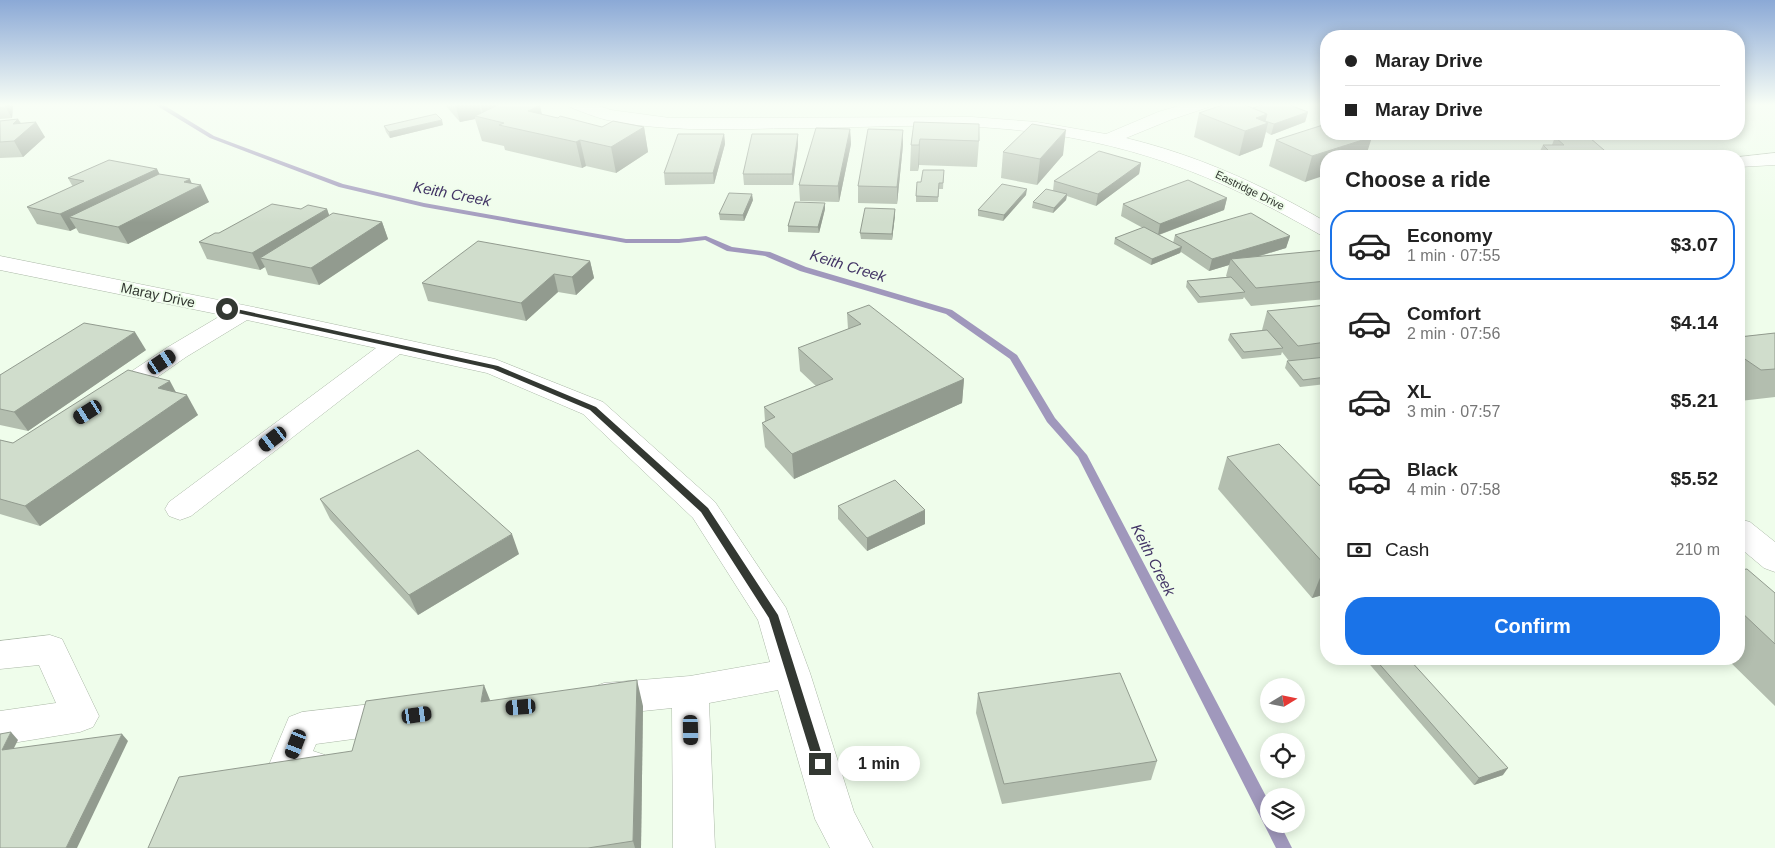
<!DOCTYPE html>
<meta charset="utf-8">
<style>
:root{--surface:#fff;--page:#f2f2f2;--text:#222;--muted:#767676;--line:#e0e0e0;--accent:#1a73e8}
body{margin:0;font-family:Helvetica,sans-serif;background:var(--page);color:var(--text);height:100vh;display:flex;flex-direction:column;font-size:19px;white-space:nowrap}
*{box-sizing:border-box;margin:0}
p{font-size:16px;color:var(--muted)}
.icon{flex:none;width:28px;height:28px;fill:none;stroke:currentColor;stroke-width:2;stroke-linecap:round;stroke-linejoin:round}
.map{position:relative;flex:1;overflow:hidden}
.sheet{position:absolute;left:1320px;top:150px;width:425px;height:515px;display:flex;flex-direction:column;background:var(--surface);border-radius:20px;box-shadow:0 2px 12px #0003}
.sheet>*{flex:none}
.banner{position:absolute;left:1320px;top:30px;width:425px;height:110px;border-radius:20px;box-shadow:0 2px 12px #0003;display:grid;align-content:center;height:110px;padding:0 25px;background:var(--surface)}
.needle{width:32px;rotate:80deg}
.buttons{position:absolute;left:1260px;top:678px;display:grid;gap:10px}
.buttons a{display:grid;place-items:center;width:45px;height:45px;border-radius:50%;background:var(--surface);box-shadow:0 2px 12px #0003;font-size:25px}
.end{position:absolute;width:22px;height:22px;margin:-11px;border:6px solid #333832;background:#fff;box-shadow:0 0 0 2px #fff}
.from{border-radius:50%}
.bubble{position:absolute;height:35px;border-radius:18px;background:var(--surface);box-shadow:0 2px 12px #0003;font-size:16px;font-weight:600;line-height:35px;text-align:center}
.car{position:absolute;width:15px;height:30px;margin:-15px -8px;border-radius:6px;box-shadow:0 0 4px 1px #0007;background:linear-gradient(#222 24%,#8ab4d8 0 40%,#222 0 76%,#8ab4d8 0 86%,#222 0)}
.banner b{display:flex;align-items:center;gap:18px;height:48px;font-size:19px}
.banner b+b{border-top:1px solid var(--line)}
.banner i{width:12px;height:12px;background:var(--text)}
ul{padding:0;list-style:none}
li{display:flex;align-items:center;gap:15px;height:70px;margin:0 10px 8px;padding:0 15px;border:2px solid transparent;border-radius:20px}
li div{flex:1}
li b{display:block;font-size:19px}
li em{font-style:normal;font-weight:600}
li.current{border-color:var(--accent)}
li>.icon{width:45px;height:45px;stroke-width:1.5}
h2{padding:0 25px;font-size:22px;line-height:60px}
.pay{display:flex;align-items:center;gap:12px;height:55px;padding:0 25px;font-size:19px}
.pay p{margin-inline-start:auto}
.action{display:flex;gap:10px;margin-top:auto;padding:10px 25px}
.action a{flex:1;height:58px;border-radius:20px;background:var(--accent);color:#fff;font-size:20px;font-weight:600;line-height:58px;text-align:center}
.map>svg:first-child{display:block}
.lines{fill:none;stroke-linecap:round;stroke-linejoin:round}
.stream{fill:#a098bc;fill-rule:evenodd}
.minor-casing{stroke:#abb8a7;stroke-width:1}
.minor{fill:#fff;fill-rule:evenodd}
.wall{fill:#b3beaf}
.shaded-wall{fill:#929b8f}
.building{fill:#d0ddcc;stroke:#929b8f}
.route{fill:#333832}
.labels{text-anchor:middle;stroke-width:4;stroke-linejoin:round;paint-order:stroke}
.far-street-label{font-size:11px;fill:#333832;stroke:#effdeb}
.street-label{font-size:14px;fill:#333832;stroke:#effdeb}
.water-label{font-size:15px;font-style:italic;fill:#423465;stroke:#effdeb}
</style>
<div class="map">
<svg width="1775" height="848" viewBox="0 0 1775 848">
<rect width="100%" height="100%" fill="#effdeb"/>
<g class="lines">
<path class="stream" d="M154,104H162L214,136L343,184L424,203L626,239H679L706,236L732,247L770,252L806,267L952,310L1017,355L1055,418L1087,455L1269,802V824H1280L1292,848H1276L1078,457L1047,422L1010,359L946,314L800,271L765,256L727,251L705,240L679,243H626L424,207L339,187L210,138Z"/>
<defs>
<g id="minor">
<path d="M568,104H593L611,110L670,118L972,117L1037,122L1106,134L1158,112L1185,104H1211L1209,107L1170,120L1126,138C1197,155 1263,185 1326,222V236L1319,234C1215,174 1126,140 1006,129C942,123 876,127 812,128C744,128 674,134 607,120C595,117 582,112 570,107Z"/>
<path d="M1775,153V165L1739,167V157Z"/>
<path d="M0,256L258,308L495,359L603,402L715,502L786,608L810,673L854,812L873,848H830L815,819L778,690L709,703L715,848H673L672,708L604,715L591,710L586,699L591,688L604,683L690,676L770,662L758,620L693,518L583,414L487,373L400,354L191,516L180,520L169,516L165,509L169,502L376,348L247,320L186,357L123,401L114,403L105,401L101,395L105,389L168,347L222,315L0,270Z"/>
<path d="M1739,519L1750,522L1775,542V572L1764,568L1739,547Z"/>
<path d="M50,635L62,639L99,716L93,727L80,732L0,745V711L56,703L39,665L0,669V641Z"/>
<path d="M398,701L411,706L417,717L411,728L398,733L316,744L313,751L325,755L331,768L325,781C306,788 291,792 272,785L266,772L289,717L302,712Z"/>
</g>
</defs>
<use href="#minor" class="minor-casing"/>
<use href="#minor" class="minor"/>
</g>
<g class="wall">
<path d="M0,104H12L13,106L12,118L0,119Z"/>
<path d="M444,104H536L542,115L602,127H644L648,152L616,173L586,166L582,168L505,150L504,146L482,141L475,119L460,122Z"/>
<path d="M1253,108L1308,112L1305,122L1271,135L1266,132L1262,147L1239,156L1194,137L1199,113Z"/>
<path d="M18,119L21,123L45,137L23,157L0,158V121Z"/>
<path d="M914,122L979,141L977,167L919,165L918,171H910L911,145Z"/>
<path d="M443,125L390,138L386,132L384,126Z"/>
<path d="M850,129L851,144L839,202L800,201L799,185Z"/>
<path d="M724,134L725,144L714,184L665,185L664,173Z"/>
<path d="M798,134V145L793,185H744L743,174Z"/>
<path d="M1372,137L1305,182L1269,166L1276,140Z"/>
<path d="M1555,137L1611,156H1539L1538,155L1543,145H1552Z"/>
<path d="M903,145L897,204L858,203V186Z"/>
<path d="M1003,152L1063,155L1037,185L1001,178Z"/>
<path d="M1141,163L1139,174L1096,206L1067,196L1066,200L1053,213L1032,208L1033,202L1053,191L1054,181Z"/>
<path d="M157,169L159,174L192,184L209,202L128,244L79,233L76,228L70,231L37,224L27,207L73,187L68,178Z"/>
<path d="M944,170L943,189H939L938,202H916V196L921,182Z"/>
<path d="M1026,195L1003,221L978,216V210Z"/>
<path d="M1227,198L1224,210L1159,235L1173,243L1175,235L1290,236L1286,248L1257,257L1326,250V299L1251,306L1244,297L1243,299L1198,303L1186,287L1187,281L1227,277L1226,276L1229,265L1209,271L1181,252L1180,253L1151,265L1114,244L1115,238L1143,228L1121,216L1123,204Z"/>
<path d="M753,200L744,221L720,220L719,214Z"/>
<path d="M825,203V209L819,233L788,232V226Z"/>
<path d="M301,209H327L329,216L382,222L388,239L319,285L268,275L265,267L260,270L207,259L199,242L219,233Z"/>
<path d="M895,209V215L892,240L861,239L860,233Z"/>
<path d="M590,261L594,278L576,295L558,292L526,321L428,301L422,283Z"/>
<path d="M1326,305V384L1300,387L1285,368L1287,361H1289L1282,352L1281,355L1242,359L1228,340L1230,334L1263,330H1262L1267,311Z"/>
<path d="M847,313L964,379L962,403L794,479L765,447L762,423L765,421L764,407L816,386L800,371L798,348L848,329Z"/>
<path d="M1775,333V397L1740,401L1739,400V337Z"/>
<path d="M146,350L28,431L0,425V375Z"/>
<path d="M176,393L198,415L40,526L0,514V440L13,443Z"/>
<path d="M1227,457L1326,492V594L1312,598L1218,489Z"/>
<path d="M320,499L519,554L418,615L330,519Z"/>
<path d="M838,506L925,510V524L867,551L838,519Z"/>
<path d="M1739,570L1775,593V706L1727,659H1739Z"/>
<path d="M1326,599V614L1320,607L1323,600Z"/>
<path d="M1365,659H1409L1503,775L1474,785Z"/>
<path d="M978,693L1157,761L1151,780L1002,804L976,713Z"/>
<path d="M490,701L643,706L641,848H148L352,751Z"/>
</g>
<g class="shaded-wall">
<path d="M6,104H12L13,106L12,118L6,108Z"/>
<path d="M455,104H479L482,117L475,116V119L460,122Z"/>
<path d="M481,104H514L484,118Z"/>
<path d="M540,105L545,129L528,111Z"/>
<path d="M1308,112L1305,122L1271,135L1274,124Z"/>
<path d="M1267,114L1268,123L1262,147L1239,156L1245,131L1256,118Z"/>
<path d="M18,119L25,131L36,122L45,137L23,157L14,141L13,124Z"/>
<path d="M442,120L443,125L390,138L389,132Z"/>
<path d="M644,127L648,152L616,173L611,147Z"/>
<path d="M850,129L851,144L839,202L838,186Z"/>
<path d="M903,130V145L897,204V187Z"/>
<path d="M1066,130L1063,155L1037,185L1040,159Z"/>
<path d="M724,134L725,144L714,184L713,173Z"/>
<path d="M798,134V145L793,185L792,174Z"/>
<path d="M1372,137L1366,156H1326V175L1305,182L1312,156Z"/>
<path d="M920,139L919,165L918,171L919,145Z"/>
<path d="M580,140L586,166L582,168L576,142Z"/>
<path d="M1141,163L1139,174L1096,206L1098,194Z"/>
<path d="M157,169L165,185L69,217L76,228L70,231L60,214Z"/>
<path d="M190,179L194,189L201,185L209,202L128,244L118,227L184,182Z"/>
<path d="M1027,189L1026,195L1003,221L1004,215Z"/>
<path d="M752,194L753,200L744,221L743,215Z"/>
<path d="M1067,194L1066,200L1053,213L1054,208Z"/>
<path d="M1227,198L1224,210L1158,235L1160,224Z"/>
<path d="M825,203V209L819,233L818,227Z"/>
<path d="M327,209L333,226L260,258L265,267L260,270L252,253Z"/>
<path d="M895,209V215L892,240V234Z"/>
<path d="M382,222L388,239L319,285L311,268Z"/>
<path d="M1290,236L1286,248L1235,263L1231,259L1229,265L1209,271L1212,259Z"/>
<path d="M1182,247L1180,253L1151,265L1152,259Z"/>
<path d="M590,261L594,278L576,295L572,277Z"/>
<path d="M554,274L558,292L526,321L521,303Z"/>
<path d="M135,332L146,350L28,431L14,412Z"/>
<path d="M964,379L962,403L794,479L792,454Z"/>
<path d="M170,381L180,400L158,388Z"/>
<path d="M187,395L198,415L40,526L25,506Z"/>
<path d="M925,510V524L867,551V538Z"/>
<path d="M512,534L519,554L418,615L409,595Z"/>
<path d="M1325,565H1326V594L1312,598Z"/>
<path d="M637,680L643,706L641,848H635L633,841Z"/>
<path d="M484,685L494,710L481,702Z"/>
<path d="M11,732L18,740L9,758L2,750Z"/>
<path d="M122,734L128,741L77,848H66Z"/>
<path d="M1508,768L1503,775L1474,785L1479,778Z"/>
</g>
<g class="building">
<rect x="0" y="104" width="6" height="4"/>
<path d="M500,104H536L540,105L528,111L558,118L560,116L602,127L613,121L644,127L611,147L580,140L576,142L499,125L504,123L475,116Z"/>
<path d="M1225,104H1243L1267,114L1256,118L1268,123L1245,131L1199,113Z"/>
<path d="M1264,104H1287L1308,112L1274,124L1265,121L1267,114L1253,108Z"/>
<path d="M436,114L442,120L389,132L384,126Z"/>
<path d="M18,119L13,124L36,122L14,141L0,142V121Z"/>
<path d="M914,122L979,124V141L920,139L919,145H911Z"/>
<path d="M1032,124L1066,130L1040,159L1003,152Z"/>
<path d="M1326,124V134H1365L1372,137L1312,156L1276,140Z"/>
<path d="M816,128L850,129L838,186L799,185Z"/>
<path d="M868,129L903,130L897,187L858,186Z"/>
<path d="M678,134H724L713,173H664Z"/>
<path d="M752,134H798L792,174H743Z"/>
<path d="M1555,137L1590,138L1611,156H1576L1553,155L1543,145H1564Z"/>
<path d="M1099,151L1141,163L1098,194L1054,181Z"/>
<path d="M109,160L157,169L60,214L27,207L84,181L68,178Z"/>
<path d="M923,170H944L943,183H939L938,197L916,196L917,182H921Z"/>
<path d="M159,174L190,179L184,182L201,185L118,227L69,217Z"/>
<path d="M1188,180L1227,198L1160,224L1123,204Z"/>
<path d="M1002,184L1027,189L1004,215L978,210Z"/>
<path d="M1046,189L1067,194L1054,208L1033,202Z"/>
<path d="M729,193L752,194L743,215L719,214Z"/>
<path d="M795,202L825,203L818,227L788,226Z"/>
<path d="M272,204L301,209L308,205L327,209L252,253L199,242L215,233H219Z"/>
<path d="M865,208L895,209L892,234L860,233Z"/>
<path d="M333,213L382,222L311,268L260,258Z"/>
<path d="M1251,213L1290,236L1212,259L1175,235Z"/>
<path d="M1144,227L1182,247L1152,259L1115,238Z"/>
<path d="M478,241L590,261L572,277L554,274L521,303L422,283Z"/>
<path d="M1326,250V281L1256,288L1231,259Z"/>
<path d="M1231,277L1245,292L1200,297L1187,281Z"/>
<path d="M869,305L964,379L792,454L762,423L775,417L764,407L833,379L798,348L861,324L847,313Z"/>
<path d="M1326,305V342L1298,346L1267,311Z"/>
<path d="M84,323L135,332L14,412L0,409V375Z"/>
<path d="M1267,330L1283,348L1244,352L1230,334Z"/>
<path d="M1775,333V369L1761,370L1739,355V337Z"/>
<path d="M1326,357V377L1303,380L1287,361Z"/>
<path d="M128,370L170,381L158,388L187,395L25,506L0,499V440L13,443Z"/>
<path d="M1279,444L1326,492V565H1325L1227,457Z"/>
<path d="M418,450L512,534L409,595L320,499Z"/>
<path d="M895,480L925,510L867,538L838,506Z"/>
<path d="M1747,569L1775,593V644L1739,610V570Z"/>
<path d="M1375,659H1409L1508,768L1479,778Z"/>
<path d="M1120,673L1157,761L1004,784L978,693Z"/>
<path d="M637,680L633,841L588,848H148L179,777L352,751L366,701L484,685L481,702Z"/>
<path d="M11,732L2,750L122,734L66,848H0V734Z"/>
</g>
<linearGradient id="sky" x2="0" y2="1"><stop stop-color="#8ba9d6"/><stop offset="0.47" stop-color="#f8fef6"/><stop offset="1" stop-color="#f8fef6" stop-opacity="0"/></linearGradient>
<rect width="1775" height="223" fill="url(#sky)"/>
<path class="route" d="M227,307L498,366L596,407L708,508L778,615L825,764L824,768L820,769L815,768L814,764L769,618L701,512L590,410L493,369L224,310V307Z"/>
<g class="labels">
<g class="far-street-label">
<text transform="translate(1250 190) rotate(26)" y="4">Eastridge Drive</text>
</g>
<g class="street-label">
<text transform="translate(158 295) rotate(12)" y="5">Maray Drive</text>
</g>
<g class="water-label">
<text transform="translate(452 194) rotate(11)" y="5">Keith Creek</text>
<text transform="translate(848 266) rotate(17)" y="5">Keith Creek</text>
<text transform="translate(1153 560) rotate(63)" y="5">Keith Creek</text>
</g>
</g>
</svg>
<div class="buttons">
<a><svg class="needle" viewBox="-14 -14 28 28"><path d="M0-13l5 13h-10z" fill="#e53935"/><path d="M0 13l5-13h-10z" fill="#767676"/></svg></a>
<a><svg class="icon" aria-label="locate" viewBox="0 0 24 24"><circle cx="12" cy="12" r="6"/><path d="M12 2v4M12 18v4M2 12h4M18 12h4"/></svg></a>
<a><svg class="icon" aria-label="layers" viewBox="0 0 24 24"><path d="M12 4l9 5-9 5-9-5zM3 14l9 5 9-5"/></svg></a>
</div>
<i class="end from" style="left:227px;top:309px"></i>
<i class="end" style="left:820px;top:764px"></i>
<div class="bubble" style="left:838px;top:746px;width:82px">1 min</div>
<i class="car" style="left:162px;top:362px;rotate:56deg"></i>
<i class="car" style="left:88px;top:412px;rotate:238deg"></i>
<i class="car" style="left:273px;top:439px;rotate:233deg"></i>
<i class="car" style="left:521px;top:707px;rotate:265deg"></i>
<i class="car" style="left:417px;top:715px;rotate:82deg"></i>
<i class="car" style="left:691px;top:730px;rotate:179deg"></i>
<i class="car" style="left:296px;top:744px;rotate:201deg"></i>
<div class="banner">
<b><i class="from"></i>Maray Drive</b>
<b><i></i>Maray Drive</b>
</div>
<section class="sheet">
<h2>Choose a ride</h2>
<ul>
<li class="current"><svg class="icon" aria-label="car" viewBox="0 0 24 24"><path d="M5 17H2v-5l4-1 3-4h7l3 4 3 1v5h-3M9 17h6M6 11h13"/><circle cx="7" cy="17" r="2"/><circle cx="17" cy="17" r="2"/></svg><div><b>Economy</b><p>1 min · 07:55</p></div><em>$3.07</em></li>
<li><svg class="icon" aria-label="car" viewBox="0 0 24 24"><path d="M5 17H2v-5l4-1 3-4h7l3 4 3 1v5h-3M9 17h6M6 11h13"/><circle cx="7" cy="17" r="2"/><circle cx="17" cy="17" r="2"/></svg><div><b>Comfort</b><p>2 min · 07:56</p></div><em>$4.14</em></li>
<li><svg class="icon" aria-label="car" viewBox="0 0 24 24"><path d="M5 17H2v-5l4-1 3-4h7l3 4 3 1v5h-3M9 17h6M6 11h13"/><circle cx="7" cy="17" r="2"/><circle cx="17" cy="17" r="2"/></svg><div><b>XL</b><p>3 min · 07:57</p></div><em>$5.21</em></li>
<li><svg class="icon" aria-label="car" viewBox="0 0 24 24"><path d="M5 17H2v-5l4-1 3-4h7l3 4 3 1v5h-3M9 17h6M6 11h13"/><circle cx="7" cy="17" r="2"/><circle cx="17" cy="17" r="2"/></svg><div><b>Black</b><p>4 min · 07:58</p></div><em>$5.52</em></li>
</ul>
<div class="pay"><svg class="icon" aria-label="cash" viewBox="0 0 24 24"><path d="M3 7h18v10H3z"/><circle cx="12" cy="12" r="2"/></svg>Cash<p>210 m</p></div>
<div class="action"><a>Confirm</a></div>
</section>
</div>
